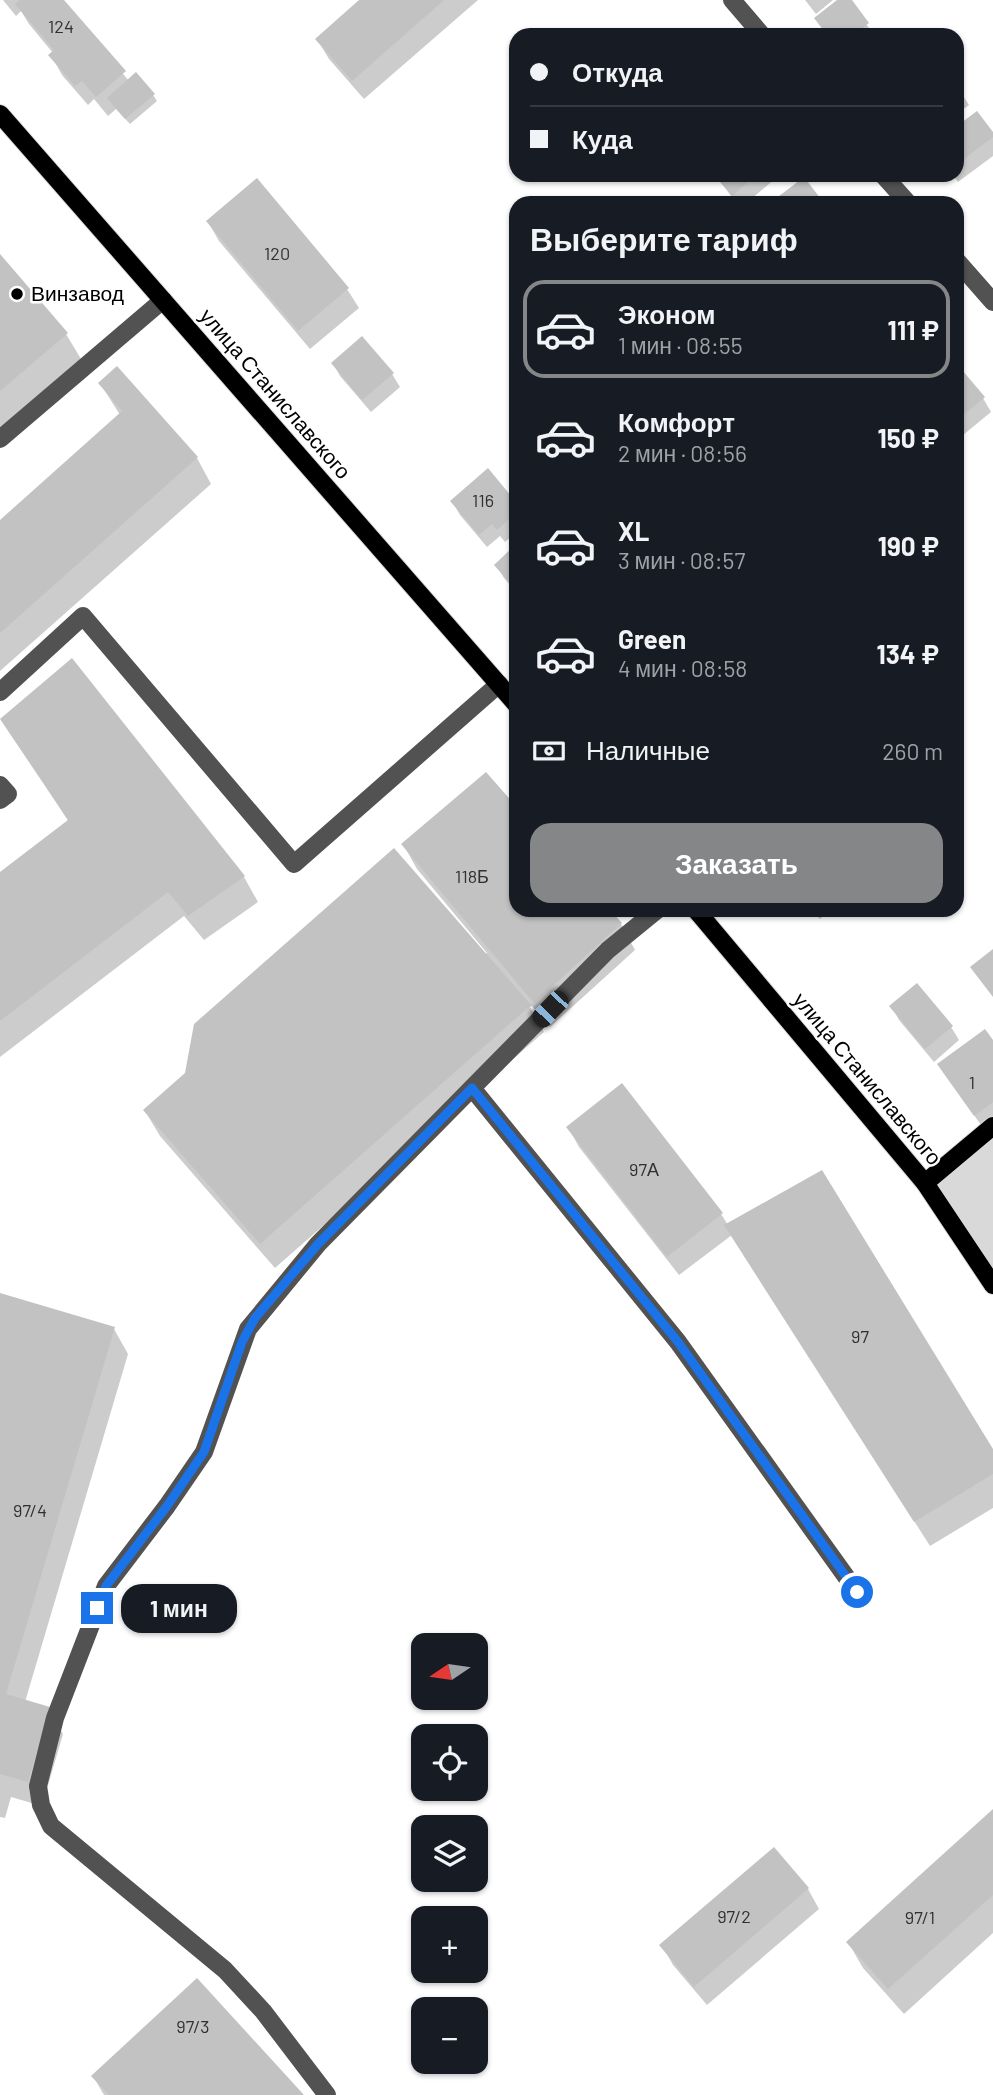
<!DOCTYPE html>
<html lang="ru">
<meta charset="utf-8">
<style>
:root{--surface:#171b24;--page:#20242c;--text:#f1f3f6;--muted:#9ea1a6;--line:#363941;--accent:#858687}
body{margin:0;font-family:Barlow,sans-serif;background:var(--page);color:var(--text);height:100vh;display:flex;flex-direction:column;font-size:26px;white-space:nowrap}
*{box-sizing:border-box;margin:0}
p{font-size:23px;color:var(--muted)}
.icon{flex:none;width:38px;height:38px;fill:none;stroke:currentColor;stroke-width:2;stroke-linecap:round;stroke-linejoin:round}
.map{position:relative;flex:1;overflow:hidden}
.sheet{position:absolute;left:509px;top:196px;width:455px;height:721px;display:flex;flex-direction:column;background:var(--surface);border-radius:21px;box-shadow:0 2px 5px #0004}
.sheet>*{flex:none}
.top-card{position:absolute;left:509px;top:28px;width:455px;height:154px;border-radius:21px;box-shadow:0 2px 5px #0004;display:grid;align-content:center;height:154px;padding:0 21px;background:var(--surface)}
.needle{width:46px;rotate:257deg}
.fabs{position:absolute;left:411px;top:1633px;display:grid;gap:14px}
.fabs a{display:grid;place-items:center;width:77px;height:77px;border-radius:14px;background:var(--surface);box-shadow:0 2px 5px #0004;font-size:35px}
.end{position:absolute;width:32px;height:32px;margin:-16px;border:9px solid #1a73e8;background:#fff;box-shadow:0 0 0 4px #fff}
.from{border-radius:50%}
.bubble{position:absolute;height:49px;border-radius:21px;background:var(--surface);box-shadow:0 2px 5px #0004;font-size:23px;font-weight:700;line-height:49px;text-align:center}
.car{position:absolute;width:21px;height:42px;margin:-21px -10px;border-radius:9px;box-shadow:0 0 5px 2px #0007;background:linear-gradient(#222 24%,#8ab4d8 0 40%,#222 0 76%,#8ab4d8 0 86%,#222 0)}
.top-card b{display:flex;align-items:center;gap:24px;height:66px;font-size:26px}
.top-card b+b{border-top:2px solid var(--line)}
.top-card i{width:18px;height:18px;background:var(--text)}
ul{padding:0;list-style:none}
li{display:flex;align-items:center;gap:21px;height:98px;margin:0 14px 10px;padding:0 7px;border:4px solid transparent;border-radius:21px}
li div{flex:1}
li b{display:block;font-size:26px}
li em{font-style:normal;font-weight:700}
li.active{border-color:var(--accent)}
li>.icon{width:63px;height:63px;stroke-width:1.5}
h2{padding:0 21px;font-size:32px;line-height:84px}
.pay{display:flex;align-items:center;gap:18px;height:77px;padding:0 21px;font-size:26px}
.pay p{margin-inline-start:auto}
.button{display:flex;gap:14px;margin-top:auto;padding:14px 21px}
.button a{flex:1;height:80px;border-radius:21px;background:var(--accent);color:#fff;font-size:28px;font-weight:700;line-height:80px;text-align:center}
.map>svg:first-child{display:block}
.green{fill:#d9d9d9}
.shadow{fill:#0003}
.building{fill:#c2c2c2}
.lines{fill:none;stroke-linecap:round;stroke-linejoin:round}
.major-casing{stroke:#dbdbdb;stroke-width:20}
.minor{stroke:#525252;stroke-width:18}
.major{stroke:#000;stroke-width:18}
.route{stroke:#1a73e8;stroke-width:9}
.poi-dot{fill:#000;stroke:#fff;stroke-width:2.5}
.labels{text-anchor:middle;stroke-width:5;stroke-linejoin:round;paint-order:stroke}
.number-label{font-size:18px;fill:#303030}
.poi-label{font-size:21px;fill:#000;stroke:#fff;text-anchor:start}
.street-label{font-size:21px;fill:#000;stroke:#fff}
</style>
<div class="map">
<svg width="993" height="2095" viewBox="0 0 993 2095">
<rect width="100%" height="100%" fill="#fff"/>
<path class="green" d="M993,1126V1285L925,1183Z"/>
<g class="shadow">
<path d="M3,0H62L129,81L153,95L157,101L130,124L116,109L108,116L94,99L88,105L62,75L51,55L53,53L29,24L21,11L16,16Z"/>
<path d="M362,0H478L364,99L329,59L317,39Z"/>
<path d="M805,0H833L816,14Z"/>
<path d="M840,0H849L874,35H827L816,18Z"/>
<path d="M957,86L969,105L957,114Z"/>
<path d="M957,128L993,135V156L958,182L953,175H957Z"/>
<path d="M716,175H780L746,203H736Z"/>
<path d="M208,222L347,289L359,308L310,349L219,241Z"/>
<path d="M0,257L66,334L81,359L0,428Z"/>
<path d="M333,363L392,374L400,387L371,412L340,376Z"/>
<path d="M117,368L197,458L211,484L0,671V522L120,415L100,383Z"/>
<path d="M957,376L983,398L991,412L957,440Z"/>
<path d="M487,471L516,505V533L505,542L500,536L487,547L460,515L452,501Z"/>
<path d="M516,547V592L504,578L496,565Z"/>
<path d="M2,719L244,877L258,902L204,940L184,916L0,1057V875L69,822Z"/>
<path d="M485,775L516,809V910H608L621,924L635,950L550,1027L532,1006L530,1007L544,1032L275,1268L160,1136L145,1111L487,953L417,869L403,844Z"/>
<path d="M811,910H829L820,919Z"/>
<path d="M892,1007L951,1027L959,1040L934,1062L899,1020Z"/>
<path d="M993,1043V1121L983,1128L939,1065Z"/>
<path d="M568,1127L721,1214L728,1225L993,1452V1508L930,1546L732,1235L679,1275L579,1147Z"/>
<path d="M0,1295L114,1329L128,1354L25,1702L49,1709L63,1734L42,1806L11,1797L5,1818L0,1817Z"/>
<path d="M993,1811V1933L904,2014L863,1968L848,1942Z"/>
<path d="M773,1849L808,1889L819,1909L707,2005L673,1965L662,1945Z"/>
<path d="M93,2076L301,2095H104Z"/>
</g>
<g class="building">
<path d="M20,0H64L126,71L96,97L82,81L75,86L48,55L54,50L15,4Z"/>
<path d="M359,0H444L352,81L315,39Z"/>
<path d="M837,0H852L869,23L853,35H827L814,18Z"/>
<path d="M136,72L155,94L125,119L107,98Z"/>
<path d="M977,111L993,132V137L957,164V126Z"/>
<path d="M714,175H756L732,196Z"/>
<path d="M804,177L824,203H770Z"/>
<path d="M257,178L349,288L298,331L206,221Z"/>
<path d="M0,254L68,333L0,391Z"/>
<path d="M362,336L394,373L362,400L331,363Z"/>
<path d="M117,366L198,457L0,633V520L122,411L98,383Z"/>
<path d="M962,370L985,397L957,420V374Z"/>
<path d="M488,468L516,502V513L497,530L492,524L479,535L450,501Z"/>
<path d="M516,544V590L494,565Z"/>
<path d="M72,658L245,876L188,916L168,892L0,1021V872L68,820L0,719Z"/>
<path d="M486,772L516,806V910H610L622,923L534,1003L401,844Z"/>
<path d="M394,848L531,1005L260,1244L143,1110L185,1073L194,1024Z"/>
<path d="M993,949V997L970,967Z"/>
<path d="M917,983L953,1026L925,1049L889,1006Z"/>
<path d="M985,1029L993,1040V1102L974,1116L937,1064Z"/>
<path d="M622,1083L723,1213L667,1257L566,1127Z"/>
<path d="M822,1170L993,1449V1474L914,1522L724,1225Z"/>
<path d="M0,1293L115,1327L6,1694L50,1707L28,1782L0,1774Z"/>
<path d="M993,1809V1895L888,1989L846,1942Z"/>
<path d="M774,1847L809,1888L694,1987L659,1945Z"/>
<path d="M197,1978L304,2095H109L91,2076Z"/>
</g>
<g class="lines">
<defs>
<g id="major">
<path d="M0,114L516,704"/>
<path d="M696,910L925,1183L993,1285"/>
<path d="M925,1183L993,1126"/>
</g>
</defs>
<use href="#major" class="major-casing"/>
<g class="minor">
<path d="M732,0L762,35"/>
<path d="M883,175L908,203"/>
<path d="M957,261L993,302"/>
<path d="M0,439L163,300"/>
<path d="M0,692L83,616L294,864L499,684"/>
<path d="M0,785L8,794L0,800"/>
<path d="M472,1088L678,1342L857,1592"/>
<path d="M327,2095L263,2011L225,1970L51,1826L41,1805L38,1786L55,1718L106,1586L167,1506L204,1452L248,1329L318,1244L608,950L657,910"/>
</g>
<use href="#major" class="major"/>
</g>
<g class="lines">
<path class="route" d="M97,1608L106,1586L167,1506L204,1452L242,1342L255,1318L318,1244L472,1088L678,1342L857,1592"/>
</g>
<circle class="poi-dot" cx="17" cy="294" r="7"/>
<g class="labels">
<g class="number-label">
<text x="61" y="33">124</text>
<text x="277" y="260">120</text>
<text x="483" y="507">116</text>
<text x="472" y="883">118Б</text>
<text x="972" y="1089">1</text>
<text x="644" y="1176">97А</text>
<text x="860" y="1343">97</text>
<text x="30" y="1517">97/4</text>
<text x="734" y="1923">97/2</text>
<text x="920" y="1924">97/1</text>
<text x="193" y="2033">97/3</text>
</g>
<g class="poi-label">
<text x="31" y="301">Винзавод</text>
</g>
<g class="street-label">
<text transform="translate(275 394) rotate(49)" y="7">улица Станиславского</text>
<text transform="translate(867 1079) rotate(50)" y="7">улица Станиславского</text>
</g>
</g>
</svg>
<div class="fabs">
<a><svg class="needle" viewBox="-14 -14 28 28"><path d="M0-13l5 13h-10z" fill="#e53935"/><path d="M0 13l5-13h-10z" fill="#9ea1a6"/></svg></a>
<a><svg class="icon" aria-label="locate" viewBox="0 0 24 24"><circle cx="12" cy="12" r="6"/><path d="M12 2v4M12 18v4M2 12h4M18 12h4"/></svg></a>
<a><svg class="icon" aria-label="layers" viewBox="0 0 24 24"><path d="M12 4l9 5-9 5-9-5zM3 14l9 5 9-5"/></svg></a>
<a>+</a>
<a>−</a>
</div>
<i class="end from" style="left:857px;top:1592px"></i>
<i class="end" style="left:97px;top:1608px"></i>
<div class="bubble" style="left:121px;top:1584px;width:116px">1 мин</div>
<i class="car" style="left:550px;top:1009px;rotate:224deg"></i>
<div class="top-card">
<b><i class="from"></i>Откуда</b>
<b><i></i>Куда</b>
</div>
<section class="sheet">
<h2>Выберите тариф</h2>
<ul>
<li class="active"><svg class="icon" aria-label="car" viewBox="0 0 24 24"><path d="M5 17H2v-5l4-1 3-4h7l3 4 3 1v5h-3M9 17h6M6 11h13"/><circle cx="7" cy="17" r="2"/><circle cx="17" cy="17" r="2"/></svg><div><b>Эконом</b><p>1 мин · 08:55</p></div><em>111 ₽</em></li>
<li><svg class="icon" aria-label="car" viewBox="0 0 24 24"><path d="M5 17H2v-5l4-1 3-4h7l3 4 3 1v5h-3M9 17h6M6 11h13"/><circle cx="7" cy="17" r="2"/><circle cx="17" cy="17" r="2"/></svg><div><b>Комфорт</b><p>2 мин · 08:56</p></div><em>150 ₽</em></li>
<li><svg class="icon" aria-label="car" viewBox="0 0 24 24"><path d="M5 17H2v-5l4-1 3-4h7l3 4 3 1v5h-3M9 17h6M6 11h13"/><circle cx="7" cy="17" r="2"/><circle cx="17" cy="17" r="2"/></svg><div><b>XL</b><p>3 мин · 08:57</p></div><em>190 ₽</em></li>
<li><svg class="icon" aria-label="car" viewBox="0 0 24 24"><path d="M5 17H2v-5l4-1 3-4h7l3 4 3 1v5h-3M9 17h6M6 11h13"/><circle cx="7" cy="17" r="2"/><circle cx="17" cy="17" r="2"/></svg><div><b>Green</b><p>4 мин · 08:58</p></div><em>134 ₽</em></li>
</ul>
<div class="pay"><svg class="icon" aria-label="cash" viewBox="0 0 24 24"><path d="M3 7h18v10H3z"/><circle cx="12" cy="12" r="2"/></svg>Наличные<p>260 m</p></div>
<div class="button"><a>Заказать</a></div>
</section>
</div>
